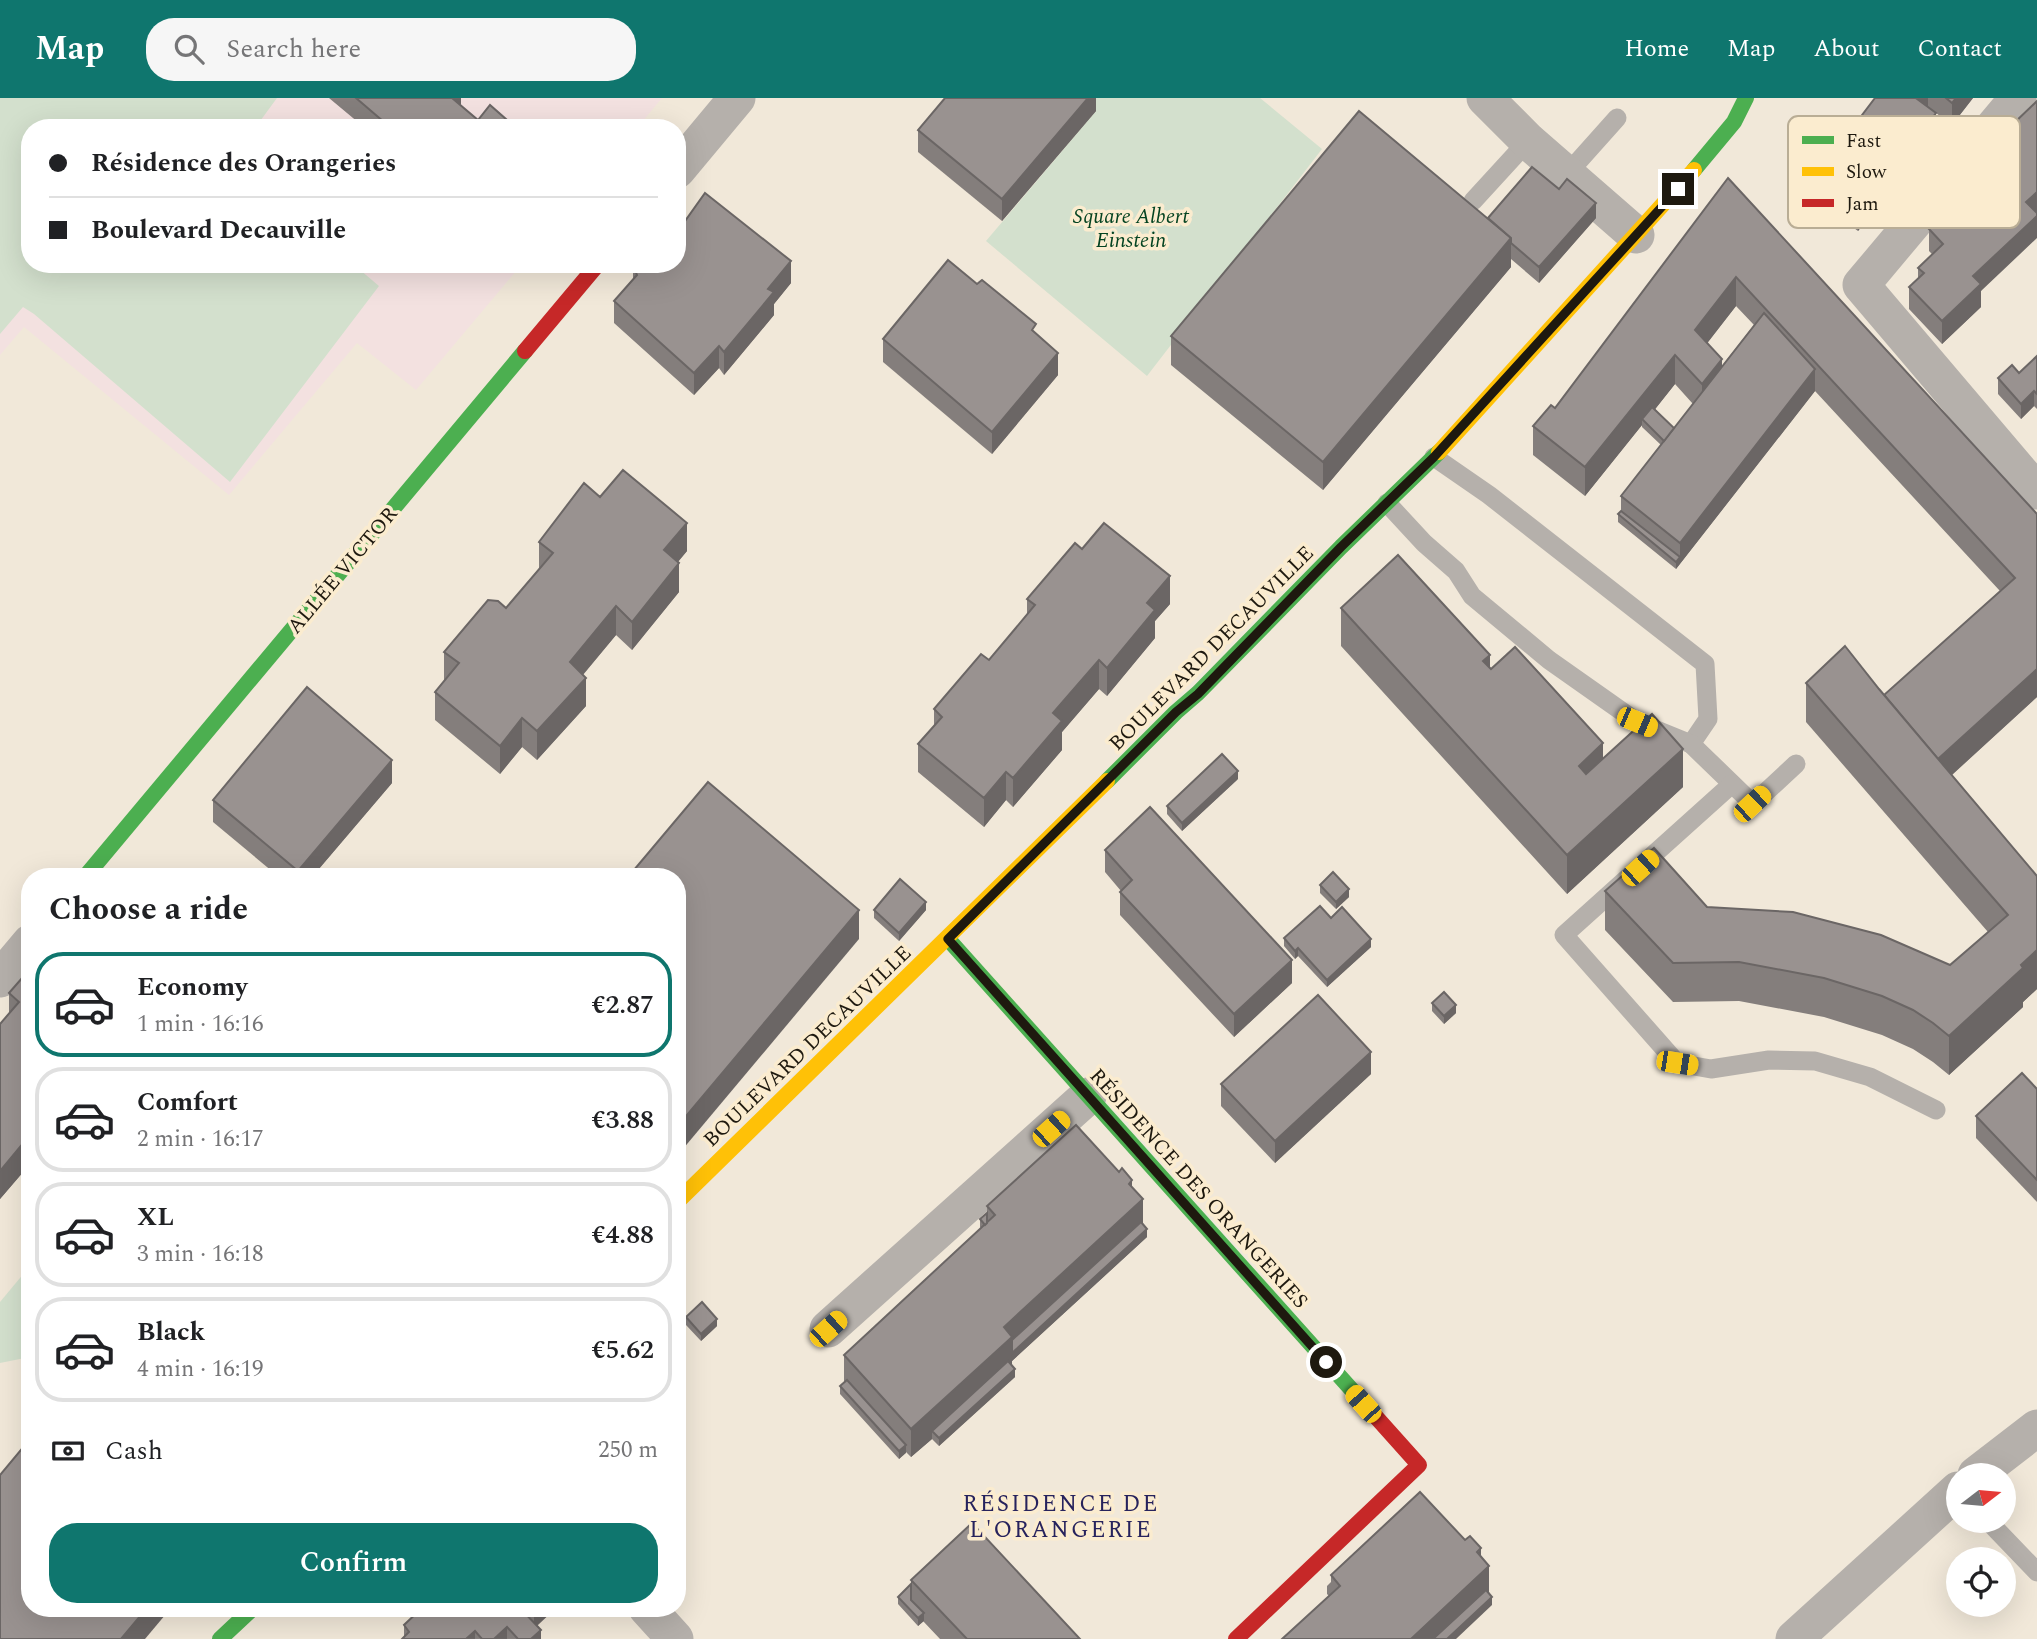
<!DOCTYPE html>
<meta charset="utf-8">
<style>
:root{--surface:#fff;--page:#f6f6f6;--text:#202124;--muted:#757577;--line:#e0e0e0;--accent:#0f766e}
body{margin:0;font-family:Spectral,serif;background:var(--page);color:var(--text);height:100vh;display:flex;flex-direction:column;font-size:26px;white-space:nowrap}
*{box-sizing:border-box;margin:0}
p{font-size:23px;color:var(--muted)}
.icon{flex:none;width:38px;height:38px;fill:none;stroke:currentColor;stroke-width:2;stroke-linecap:round;stroke-linejoin:round}
.map{position:relative;flex:1;overflow:hidden}
.panel{position:absolute;left:21px;top:770px;width:665px;height:749px;display:flex;flex-direction:column;background:var(--surface);border-radius:28px;box-shadow:0 7px 28px #0002}
.panel>*{flex:none}
.top-card{position:absolute;left:21px;top:21px;width:665px;height:154px;border-radius:28px;box-shadow:0 7px 28px #0002;display:grid;align-content:center;height:154px;padding:0 28px;background:var(--surface)}
.needle{width:46px;rotate:74deg}
.controls{position:absolute;left:1946px;top:1365px;display:grid;gap:14px}
.controls a{display:grid;place-items:center;width:70px;height:70px;border-radius:50%;background:var(--surface);box-shadow:0 7px 28px #0002;font-size:35px}
.end{position:absolute;width:32px;height:32px;margin:-16px;border:9px solid #1e190f;background:#fff;box-shadow:0 0 0 4px #fff}
.from{border-radius:50%}
.car{position:absolute;width:21px;height:42px;margin:-21px -10px;border-radius:9px;box-shadow:0 0 5px 2px #0007;background:linear-gradient(#f5c518 24%,#345 0 40%,#f5c518 0 76%,#345 0 86%,#f5c518 0)}
.top-card b{display:flex;align-items:center;gap:24px;height:66px;font-size:26px}
.top-card b+b{border-top:2px solid var(--line)}
.top-card i{width:18px;height:18px;background:var(--text)}
ul{padding:0;list-style:none}
li{display:flex;align-items:center;gap:21px;height:105px;margin:0 14px 10px;padding:0 14px;border:4px solid var(--line);border-radius:28px}
li div{flex:1}
li b{display:block;font-size:26px}
li em{font-style:normal;font-weight:600}
li.current{border-color:var(--accent)}
li>.icon{width:63px;height:63px;stroke-width:1.5}
h2{padding:0 28px;font-size:32px;line-height:84px}
.pay{display:flex;align-items:center;gap:18px;height:77px;padding:0 28px;font-size:26px}
.pay p{margin-inline-start:auto}
.primary-button{display:flex;gap:14px;margin-top:auto;padding:14px 28px}
.primary-button a{flex:1;height:80px;border-radius:28px;background:var(--accent);color:#fff;font-size:28px;font-weight:600;line-height:80px;text-align:center}
header{display:flex;align-items:center;gap:42px;box-sizing:border-box;height:98px;padding:0 35px;background:var(--accent);color:#fff}
header strong{font-size:33px}
nav{display:flex;gap:38px;margin-inline-start:auto;font-size:24px}
.search{width:490px;height:63px;background:var(--page);display:flex;align-items:center;gap:18px;box-sizing:border-box;padding:0 24px;border-radius:28px;color:var(--muted);font-size:26px}
.map>svg:first-child{display:block}
.education{fill:#f3e1e0}
.green{fill:#d3e0cd}
.lines{fill:none;stroke-linecap:round;stroke-linejoin:round}
.lane{stroke:#b5b0ab;stroke-width:19}
.street{stroke:#b5b0ab;stroke-width:37}
.fast{stroke:#4caf50;stroke-width:16}
.slow{stroke:#ffc107;stroke-width:16}
.jam{stroke:#c62828;stroke-width:16}
.wall{fill:#847e7c;fill-rule:evenodd}
.shaded-wall{fill:#6b6665}
.building{fill:#999290;stroke:#6b6665;stroke-width:2}
.route{stroke:#1e190f;stroke-width:9}
.labels{text-anchor:middle;stroke-width:7;stroke-linejoin:round;paint-order:stroke}
.park-label{font-size:21px;font-style:italic;fill:#044321;stroke:#fbeccf}
.street-label{font-size:21px;fill:#1e190f;stroke:#fbeccf}
.neighbourhood-label{font-size:23px;letter-spacing:2px;fill:#27235d;stroke:#fbeccf}
.key{fill:#fbeccf;stroke:#b9ad95;stroke-width:2}
.key-label{font-size:19px;fill:#1e190f}
</style>
<header>
<strong>Map</strong>
<div class="search"><svg class="icon" aria-label="search" viewBox="0 0 24 24"><circle cx="10" cy="10" r="6"/><path d="M15 15l6 6"/></svg>Search here</div>
<nav><a>Home</a><a>Map</a><a>About</a><a>Contact</a></nav>
</header>
<div class="map">
<svg width="2037" height="1541" viewBox="0 0 2037 1541">
<rect width="100%" height="100%" fill="#f1e8d9"/>
<path class="education" d="M0,0H662L637,30H30V166H522L416,292L357,245L229,397L24,229L0,257Z"/>
<g class="green">
<path d="M0,0H277L255,30H30V166H353L379,188L230,384L34,216L23,209L0,236Z"/>
<path d="M1081,0H1260L1322,51L1147,278L986,143L1096,13Z"/>
<path d="M30,1168V1259L0,1265V1204Z"/>
</g>
<g class="lines">
<g class="lane">
<path d="M1567,76L1617,20"/>
<path d="M1473,103L1528,43"/>
<path d="M1434,359L1489,397L1705,566L1708,621L1691,646L1753,706L1796,666"/>
<path d="M1387,405L1424,445L1456,473L1472,498L1549,562L1637,624L1691,646"/>
<path d="M1732,686L1564,837L1677,965L1711,971L1769,962L1815,963L1870,979L1936,1012"/>
<path d="M1988,1423L2037,1474"/>
</g>
<g class="street">
<path d="M1485,0L1528,43L1636,137"/>
<path d="M2018,0L1861,187L2036,393L2037,391"/>
<path d="M677,72L737,0"/>
<path d="M0,881L30,845"/>
<path d="M828,1231L1088,998"/>
<path d="M1976,1377L2037,1330"/>
<path d="M647,1510L675,1541"/>
<path d="M1794,1541L1958,1392"/>
</g>
<g class="fast">
<path d="M1694,72L1734,24L1746,0"/>
<path d="M1107,683L1176,614L1198,595L1341,449L1439,354"/>
<path d="M85,779L525,253"/>
<path d="M948,841L1368,1310"/>
<path d="M220,1541L253,1510"/>
</g>
<g class="slow">
<path d="M1439,354L1694,72"/>
<path d="M677,1104L1107,683"/>
</g>
<g class="jam">
<path d="M525,253L598,166"/>
<path d="M1236,1541L1419,1367L1368,1310"/>
</g>
</g>
<g class="wall">
<path d="M329,0H461L460,7L478,22L507,30H365Z"/>
<path d="M1096,0V13L1002,123L918,54V32Z"/>
<path d="M1875,0H1973L1952,27L1928,9L1936,37L1913,66L1910,64L1906,69L1908,93L1885,123L1873,114L1858,133L1815,101V79Z"/>
<path d="M2037,3L1981,193V209L1942,246L1909,211V189L1918,180V170L1932,156L1929,153V131L1984,79V59L2011,34V28Z"/>
<path d="M1728,80L2037,416V599L1952,677L2037,778V891L2023,904V909L1949,977L1933,964L1913,951L1882,937L1824,919L1739,903L1673,904L1605,832V793L1707,809L1950,867L1988,834L1806,624V585L1884,597L2000,493L1815,293L1676,471L1618,424V416L1621,413V398L1661,347L1642,329V327L1585,398L1533,357V328L1555,310ZM1736,208L1754,227L1722,268L1707,245ZM1675,286L1693,306L1674,330L1655,311Z"/>
<path d="M1559,91L1596,120L1539,185L1511,161V169L1323,392L1171,267V238L1488,120Z"/>
<path d="M685,123L791,185L774,206V217L724,277L719,270L694,297L614,225V203L633,181V167Z"/>
<path d="M1036,235L1058,277L992,356L883,264V241Z"/>
<path d="M2037,258V311L2034,308L2021,321L1998,296V280L2019,275Z"/>
<path d="M600,399L687,453L678,464L679,494L632,552L616,537L583,577L586,608L537,662L522,649L500,676L435,622V594L444,583V554L506,510L539,471V444Z"/>
<path d="M1082,451L1170,506L1155,523V540L1107,598L1099,591L1062,634V652L1013,709L1006,702L984,729L918,674V646L934,628V611L989,562L1027,517V501Z"/>
<path d="M1341,510L1490,570L1603,661L1683,689L1567,796L1341,548Z"/>
<path d="M1238,681L1182,733L1167,716V708Z"/>
<path d="M392,685L312,779H279L213,724V702Z"/>
<path d="M1105,752L1292,885L1234,939L1120,817V794L1121,793L1105,774Z"/>
<path d="M1320,787L1349,799L1336,811L1320,795Z"/>
<path d="M874,812H926L899,843L874,820Z"/>
<path d="M1331,820L1371,849L1327,889L1298,858L1295,861L1284,848V840Z"/>
<path d="M30,871V1066L0,1101V926L9,916V895Z"/>
<path d="M1432,905L1456,915L1444,926L1432,913Z"/>
<path d="M1371,976L1275,1065L1221,1008V986Z"/>
<path d="M2037,991V1104L1976,1040V1018Z"/>
<path d="M1132,1089L1147,1139L1012,1263V1268L1015,1279L939,1348L932,1341L911,1359L906,1354L899,1361L840,1296V1288L844,1285V1257L981,1130L980,1129V1121L987,1115V1108Z"/>
<path d="M686,1219L717,1228L701,1243L686,1227Z"/>
<path d="M1481,1459L1492,1507L1329,1498L1327,1496V1488L1331,1484V1477Z"/>
<path d="M911,1482L1080,1541H940L923,1523L918,1528L898,1506V1499L911,1486Z"/>
<path d="M422,1510H556L537,1528L541,1541H402L404,1539V1527Z"/>
</g>
<g class="shaded-wall">
<path d="M449,0H461V6L449,20Z"/>
<path d="M1088,0H1096V13L1002,123V101Z"/>
<path d="M1918,0H1928V9L1917,1Z"/>
<path d="M1956,0H1973L1952,27V5Z"/>
<path d="M1936,15V37L1913,66V44Z"/>
<path d="M507,22V30H501Z"/>
<path d="M1910,42V64L1896,84V62Z"/>
<path d="M1908,71V93L1885,123V100Z"/>
<path d="M1873,92V114L1858,133V111Z"/>
<path d="M2037,94V116L2026,104Z"/>
<path d="M1596,105V120L1539,185V169Z"/>
<path d="M2037,118V140L1981,193V209L1942,246V223L1973,178Z"/>
<path d="M1511,140V169L1323,392V364Z"/>
<path d="M791,163V185L774,206V217L724,277V254L768,191Z"/>
<path d="M1736,179V208L1695,261V232Z"/>
<path d="M719,248V270L694,297V275Z"/>
<path d="M1058,255V277L992,356V334Z"/>
<path d="M1675,257V286L1645,324L1642,321V327L1585,398V369Z"/>
<path d="M1722,261V290L1702,315V286Z"/>
<path d="M1815,271V293L1676,471V464L1680,459V445Z"/>
<path d="M2034,293V308L2021,321V306Z"/>
<path d="M687,425V453L664,480V452Z"/>
<path d="M679,465V494L632,552V524Z"/>
<path d="M1170,478V506L1155,523V540L1107,598V570L1147,505Z"/>
<path d="M616,508V537L570,592V564Z"/>
<path d="M1490,557V596L1483,563Z"/>
<path d="M1099,562V591L1062,634V652L1013,709V680L1053,615Z"/>
<path d="M2037,571V599L1933,694V666Z"/>
<path d="M586,580V608L537,662V633Z"/>
<path d="M522,620V649L500,676V648Z"/>
<path d="M1603,645V684L1579,706V668Z"/>
<path d="M1683,651V689L1567,796V757Z"/>
<path d="M392,662V685L312,779H298V773Z"/>
<path d="M1238,673V681L1182,733V725Z"/>
<path d="M1006,674V702L984,729V700Z"/>
<path d="M1349,791V799L1336,811V804Z"/>
<path d="M926,804V812L899,843V835Z"/>
<path d="M859,812V841L677,1058V1029Z"/>
<path d="M1371,841V849L1327,889V882Z"/>
<path d="M1298,850V858L1295,861V853Z"/>
<path d="M2037,852V891L2023,904V909L1949,977V938Z"/>
<path d="M1292,862V885L1234,939V916Z"/>
<path d="M1456,907V915L1444,926V918Z"/>
<path d="M1371,954V976L1275,1065V1043Z"/>
<path d="M30,1037V1066L0,1101V1073Z"/>
<path d="M1132,1082V1110L1143,1101V1130L1147,1131V1139L1012,1263V1267L936,1337L932,1333V1341L911,1359V1331L1004,1229Z"/>
<path d="M717,1221V1228L701,1243V1236Z"/>
<path d="M684,1236V1244L677,1250V1243Z"/>
<path d="M1015,1271V1279L939,1348V1340Z"/>
<path d="M906,1347V1355L899,1361V1353Z"/>
<path d="M1481,1450V1476L1489,1468V1497L1441,1541H1411Z"/>
<path d="M1492,1499V1507L1456,1541H1447Z"/>
<path d="M147,1510H171L145,1541H121Z"/>
<path d="M539,1510H556L534,1530V1515Z"/>
<path d="M924,1515V1523L918,1528V1520Z"/>
<path d="M507,1529V1541H494Z"/>
<path d="M541,1532V1541H531Z"/>
<path d="M475,1533V1541H466Z"/>
</g>
<g class="building">
<path d="M356,0H452L478,22L490,7L507,22L501,30H391Z"/>
<path d="M945,0H1088L1002,101L918,32Z"/>
<path d="M1875,0H1918L1917,1L1936,15L1913,44L1910,42L1896,62L1908,71L1885,100L1873,92L1858,111L1815,79Z"/>
<path d="M1946,0H1956L1952,5Z"/>
<path d="M2037,3V94L2026,104L2037,115V118L1973,178L1981,186L1942,223L1909,189L1924,175L1918,170L1943,146L1929,131L1994,70L1984,59L2013,31L2011,28Z"/>
<path d="M1359,13L1511,140L1323,364L1171,238Z"/>
<path d="M1532,69L1559,91L1567,81L1596,105L1539,169L1511,145V140L1488,120Z"/>
<path d="M1728,80L2037,416V571L1938,661L1884,597L2015,480L1736,179L1695,232L1722,261L1702,286L1675,257L1585,369L1533,328L1551,307L1555,310Z"/>
<path d="M705,95L791,163L768,191L774,194L724,254L719,248L694,275L614,203L637,177L633,167L634,166H677V117L685,123Z"/>
<path d="M948,162L977,186L982,182L1036,226L1032,232L1058,255L992,334L883,241Z"/>
<path d="M1764,215L1815,271L1680,445L1621,398Z"/>
<path d="M2037,258V296L2034,293L2021,306L1998,280L2012,267L2019,275Z"/>
<path d="M1652,309L1674,330L1664,343L1642,321Z"/>
<path d="M623,372L687,425L664,452L679,465L632,524L616,508L570,564L586,580L537,633L522,620L500,648L435,594L459,565L444,554L488,502L498,503L506,510L553,455L539,444L584,385L600,399Z"/>
<path d="M1621,413L1680,459L1676,464L1618,416Z"/>
<path d="M1104,425L1170,478L1147,505L1155,512L1107,570L1099,562L1053,615L1062,623L1013,680L1006,674L984,700L918,646L942,619L934,611L981,556L989,562L1035,507L1027,501L1075,445L1082,451Z"/>
<path d="M1398,457L1490,557L1483,563L1491,571L1515,549L1603,645L1579,668L1586,676L1652,616L1683,651L1567,757L1341,510Z"/>
<path d="M1845,548L1879,591L2037,778V852L2021,867L2023,870L1949,938L1933,925L1913,912L1882,898L1824,880L1739,864L1673,865L1605,793L1654,750L1707,809L1793,814L1881,837L1950,867L2008,817L1806,585Z"/>
<path d="M307,589L392,662L298,773L213,702Z"/>
<path d="M1222,656L1238,673L1182,725L1167,708Z"/>
<path d="M708,684L859,812L677,1029V779H628Z"/>
<path d="M1150,709L1292,862L1234,916L1120,794L1132,782L1105,752Z"/>
<path d="M1333,774L1349,791L1336,804L1320,787Z"/>
<path d="M900,781L926,804L899,835L874,812Z"/>
<path d="M1320,808L1331,820L1342,809L1371,841L1327,882L1298,850L1295,853L1284,840Z"/>
<path d="M30,871V1037L0,1073V926L19,904L9,895Z"/>
<path d="M1444,894L1456,907L1444,918L1432,905Z"/>
<path d="M1318,897L1371,954L1275,1043L1221,986Z"/>
<path d="M2022,975L2037,991V1082L1976,1018Z"/>
<path d="M1076,1027L1119,1074L1122,1070L1132,1082L1129,1086L1143,1101L1004,1229L1012,1239L911,1331L844,1257L995,1117L987,1108Z"/>
<path d="M987,1115V1125L985,1127L980,1121Z"/>
<path d="M1141,1124L1147,1131L1012,1255V1242Z"/>
<path d="M702,1204L717,1221L701,1236L686,1219Z"/>
<path d="M677,1229L684,1236L677,1243Z"/>
<path d="M1008,1263L1015,1271L939,1340L932,1333Z"/>
<path d="M847,1282L906,1347L899,1353L840,1288Z"/>
<path d="M30,1341V1510H147L121,1541H0V1377Z"/>
<path d="M1420,1394L1465,1442L1470,1438L1481,1450L1477,1454L1489,1468L1411,1541H1282L1340,1488L1331,1477Z"/>
<path d="M972,1425L1080,1541H967L911,1482Z"/>
<path d="M911,1486V1502L924,1515L918,1520L898,1499Z"/>
<path d="M1486,1492L1492,1499L1447,1541H1433Z"/>
<path d="M422,1510H520L541,1532L531,1541H518L507,1529L494,1541H482L475,1533L466,1541H402L409,1534L404,1527Z"/>
<path d="M530,1510H539L534,1515Z"/>
</g>
<g class="lines">
<path class="route" d="M1326,1264L948,841L1176,614L1198,596L1341,449L1434,359L1678,91"/>
</g>
<g class="labels">
<g class="park-label">
<text x="1131" y="125">Square Albert<tspan x="1131" dy="24">Einstein</tspan></text>
</g>
<g class="street-label">
<text transform="translate(342 472) rotate(-50)" y="7">ALLÉE VICTOR</text>
<text transform="translate(1211 550) rotate(-45)" y="7">BOULEVARD DECAUVILLE</text>
<text transform="translate(807 948) rotate(-44)" y="7">BOULEVARD DECAUVILLE</text>
<text transform="translate(1199 1090) rotate(48)" y="7">RÉSIDENCE DES ORANGERIES</text>
</g>
<g class="neighbourhood-label">
<text x="1061" y="1413">RÉSIDENCE DE<tspan x="1061" dy="26">L'ORANGERIE</tspan></text>
</g>
</g>
<rect x="1788" y="18" width="232" height="112" rx="10" class="key"/>
<rect x="1802" y="38" width="32" height="8" fill="#4caf50"/>
<rect x="1802" y="69" width="32" height="9" fill="#ffc107"/>
<rect x="1802" y="101" width="32" height="8" fill="#c62828"/>
<g class="key-label">
<text x="1846" y="49">Fast</text>
<text x="1846" y="80">Slow</text>
<text x="1846" y="112">Jam</text>
</g>
</svg>
<div class="controls">
<a><svg class="needle" viewBox="-14 -14 28 28"><path d="M0-13l5 13h-10z" fill="#e53935"/><path d="M0 13l5-13h-10z" fill="#757577"/></svg></a>
<a><svg class="icon" aria-label="locate" viewBox="0 0 24 24"><circle cx="12" cy="12" r="6"/><path d="M12 2v4M12 18v4M2 12h4M18 12h4"/></svg></a>
</div>
<i class="end from" style="left:1326px;top:1264px"></i>
<i class="end" style="left:1678px;top:91px"></i>
<i class="car" style="left:1637px;top:624px;rotate:113deg"></i>
<i class="car" style="left:1752px;top:706px;rotate:47deg"></i>
<i class="car" style="left:1640px;top:770px;rotate:48deg"></i>
<i class="car" style="left:1677px;top:965px;rotate:99deg"></i>
<i class="car" style="left:1051px;top:1031px;rotate:48deg"></i>
<i class="car" style="left:828px;top:1231px;rotate:48deg"></i>
<i class="car" style="left:1363px;top:1306px;rotate:318deg"></i>
<div class="top-card">
<b><i class="from"></i>Résidence des Orangeries</b>
<b><i></i>Boulevard Decauville</b>
</div>
<section class="panel">
<h2>Choose a ride</h2>
<ul>
<li class="current"><svg class="icon" aria-label="car" viewBox="0 0 24 24"><path d="M5 17H2v-5l4-1 3-4h7l3 4 3 1v5h-3M9 17h6M6 11h13"/><circle cx="7" cy="17" r="2"/><circle cx="17" cy="17" r="2"/></svg><div><b>Economy</b><p>1 min · 16:16</p></div><em>€2.87</em></li>
<li><svg class="icon" aria-label="car" viewBox="0 0 24 24"><path d="M5 17H2v-5l4-1 3-4h7l3 4 3 1v5h-3M9 17h6M6 11h13"/><circle cx="7" cy="17" r="2"/><circle cx="17" cy="17" r="2"/></svg><div><b>Comfort</b><p>2 min · 16:17</p></div><em>€3.88</em></li>
<li><svg class="icon" aria-label="car" viewBox="0 0 24 24"><path d="M5 17H2v-5l4-1 3-4h7l3 4 3 1v5h-3M9 17h6M6 11h13"/><circle cx="7" cy="17" r="2"/><circle cx="17" cy="17" r="2"/></svg><div><b>XL</b><p>3 min · 16:18</p></div><em>€4.88</em></li>
<li><svg class="icon" aria-label="car" viewBox="0 0 24 24"><path d="M5 17H2v-5l4-1 3-4h7l3 4 3 1v5h-3M9 17h6M6 11h13"/><circle cx="7" cy="17" r="2"/><circle cx="17" cy="17" r="2"/></svg><div><b>Black</b><p>4 min · 16:19</p></div><em>€5.62</em></li>
</ul>
<div class="pay"><svg class="icon" aria-label="cash" viewBox="0 0 24 24"><path d="M3 7h18v10H3z"/><circle cx="12" cy="12" r="2"/></svg>Cash<p>250 m</p></div>
<div class="primary-button"><a>Confirm</a></div>
</section>
</div>
